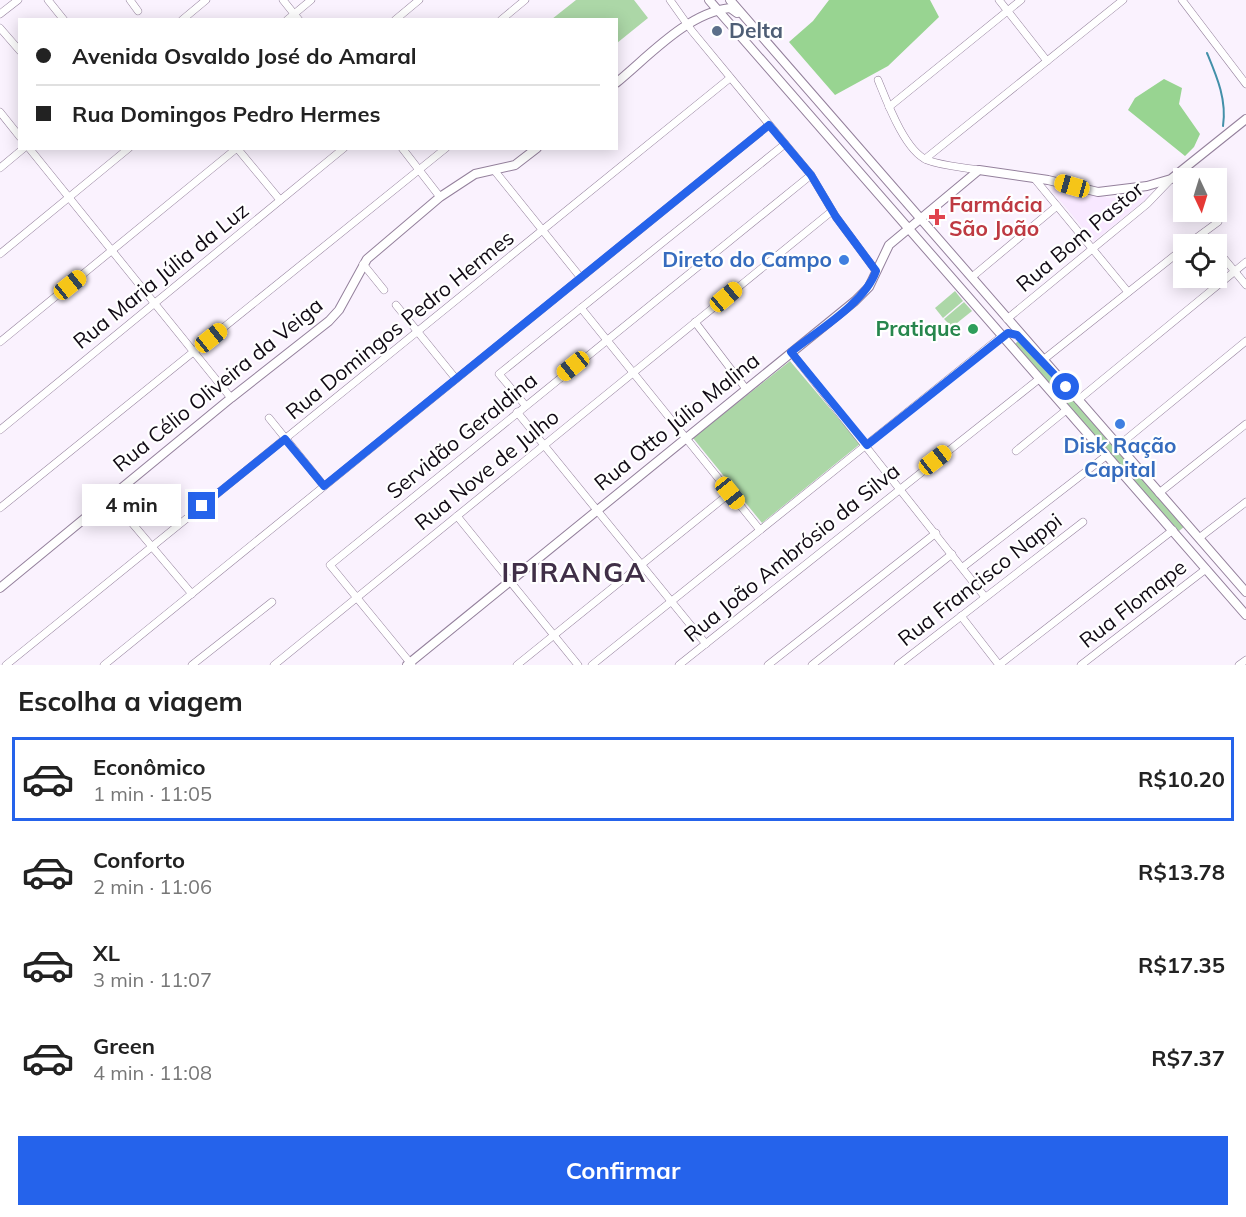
<!DOCTYPE html>
<html lang="pt">
<meta charset="utf-8">
<style>
:root{--surface:#fff;--page:#f2f2f2;--text:#222;--muted:#767676;--line:#e0e0e0;--accent:#2563eb}
body{margin:0;font-family:Mulish,sans-serif;background:var(--page);color:var(--text);height:100vh;display:flex;flex-direction:column;font-size:22px;white-space:nowrap}
*{box-sizing:border-box;margin:0}
p{font-size:20px;color:var(--muted)}
.icon{flex:none;width:33px;height:33px;fill:none;stroke:currentColor;stroke-width:2;stroke-linecap:round;stroke-linejoin:round}
.map{position:relative;height:665px;overflow:hidden}
.details{display:flex;flex-direction:column;background:var(--surface);flex:1}
.details>*{flex:none}
.guide{position:absolute;left:18px;top:18px;width:600px;height:132px;border-radius:0px;box-shadow:0 3px 15px #0003;display:grid;align-content:center;height:132px;padding:0 18px;background:var(--surface)}
.needle{width:39px;rotate:176deg}
.tools{position:absolute;left:1173px;top:168px;display:grid;gap:12px}
.tools a{display:grid;place-items:center;width:54px;height:54px;border-radius:0px;background:var(--surface);box-shadow:0 3px 15px #0003;font-size:30px}
.end{position:absolute;width:27px;height:27px;margin:-14px;border:8px solid #2563eb;background:#fff;box-shadow:0 0 0 3px #fff}
.from{border-radius:50%}
.bubble{position:absolute;height:42px;border-radius:0px;background:var(--surface);box-shadow:0 3px 15px #0003;font-size:20px;font-weight:700;line-height:42px;text-align:center}
.car{position:absolute;width:18px;height:36px;margin:-18px -9px;border-radius:8px;box-shadow:0 0 4px 2px #0007;background:linear-gradient(#f5c518 24%,#345 0 40%,#f5c518 0 76%,#345 0 86%,#f5c518 0)}
.guide b{display:flex;align-items:center;gap:21px;height:57px;font-size:22px}
.guide b+b{border-top:2px solid var(--line)}
.guide i{width:15px;height:15px;background:var(--text)}
ul{padding:0;list-style:none}
li{display:flex;align-items:center;gap:18px;height:84px;margin:0 12px 9px;padding:0 6px;border:3px solid transparent;border-radius:0px}
li div{flex:1}
li b{display:block;font-size:22px}
li em{font-style:normal;font-weight:700}
li.current{border-color:var(--accent)}
li>.icon{width:54px;height:54px;stroke-width:1.5}
h2{padding:0 18px;font-size:27px;line-height:72px}
.action{display:flex;gap:12px;margin-top:auto;padding:12px 18px}
.action a{flex:1;height:69px;border-radius:0px;background:var(--accent);color:#fff;font-size:24px;font-weight:700;line-height:69px;text-align:center}
.map>svg:first-child{display:block}
.built{fill:#f8e8ff}
.green{fill:#acd7a7}
.forest{fill:#98d491}
.lines{fill:none;stroke-linecap:round;stroke-linejoin:round}
.stream{stroke:#4390a9;stroke-width:2}
.minor-casing{stroke:#94809c;stroke-width:8}
.major-casing{stroke:#94809c;stroke-width:10}
.minor{stroke:#fff;stroke-width:7}
.major{stroke:#fff;stroke-width:8}
.route{stroke:#2563eb;stroke-width:8}
.service-dot{fill:#5c6f8a;stroke:#fff;stroke-width:2}
.health-dot{fill:#e0444e;stroke:#fff;stroke-width:2}
.shop-dot{fill:#3f7fe0;stroke:#fff;stroke-width:2}
.leisure-dot{fill:#2e9e5b;stroke:#fff;stroke-width:2}
.labels{text-anchor:middle;stroke-width:4.5;stroke-linejoin:round;paint-order:stroke}
.service-label{font-size:21px;font-weight:bold;fill:#4e5e75;stroke:#fff;text-anchor:start}
.health-label{font-size:21px;font-weight:bold;fill:#be3a42;stroke:#fff;text-anchor:start}
.street-label{font-size:21px;fill:#110a14;stroke:#fff}
.shop-label{font-size:21px;font-weight:bold;fill:#366cbe;stroke:#fff;text-anchor:end}
.leisure-label{font-size:21px;font-weight:bold;fill:#27864d;stroke:#fff;text-anchor:end}
.district-label{font-size:27px;font-weight:bold;letter-spacing:1.5px;fill:#402f47;stroke:#fff}
</style>
<div class="map">
<svg width="1246" height="665" viewBox="0 0 1246 665">
<rect width="100%" height="100%" fill="#faf2fe"/>
<path class="built" d="M1054,186L1110,198L1148,194L1150,196L1094,241L1052,191Z"/>
<g class="green">
<path d="M576,0H634L648,18L617,43L616,20L552,19Z"/>
<path d="M955,291L963,301L943,318L935,308Z"/>
<path d="M964,302L972,311L952,327L944,319Z"/>
<path d="M1018,341L1050,373L1108,440L1103,445L1015,344Z"/>
<path d="M790,361L860,444L762,523L693,438Z"/>
<path d="M1111,442L1185,526L1179,531L1104,448Z"/>
</g>
<g class="forest">
<path d="M829,0H930L939,17L888,66L835,95L789,42L813,21Z"/>
<path d="M1164,79L1182,88L1179,104L1200,134L1194,147L1185,156L1128,110L1135,98Z"/>
</g>
<g class="lines">
<path class="stream" d="M1207,53C1217,77 1227,100 1223,126"/>
<defs>
<g id="minor">
<path d="M48,0L64,20"/>
<path d="M130,0L138,11"/>
<path d="M283,0L299,20"/>
<path d="M670,0L692,31L811,175L836,217L876,271"/>
<path d="M999,0L1047,61"/>
<path d="M1182,0L1246,84"/>
<path d="M0,14L18,0"/>
<path d="M182,20L206,0"/>
<path d="M287,20L311,0"/>
<path d="M395,20L419,0"/>
<path d="M501,20L525,0"/>
<path d="M0,28L20,51"/>
<path d="M878,80C887,102 905,151 927,160C942,166 962,167 979,170"/>
<path d="M889,107L1021,0"/>
<path d="M0,112L20,137"/>
<path d="M29,148L231,398"/>
<path d="M402,148L440,197"/>
<path d="M925,159L1123,0"/>
<path d="M0,168L24,148"/>
<path d="M494,170L581,278"/>
<path d="M1034,178L1128,292"/>
<path d="M1188,244L1218,222"/>
<path d="M0,254L129,148"/>
<path d="M1222,256L1246,285"/>
<path d="M363,264L384,290"/>
<path d="M972,277L1057,206"/>
<path d="M396,305L456,379"/>
<path d="M581,308L760,530"/>
<path d="M1007,319L1147,204L1171,179"/>
<path d="M695,322L746,389"/>
<path d="M0,342L237,148L280,200"/>
<path d="M791,352L985,597"/>
<path d="M1043,360L1184,248"/>
<path d="M1078,400L1246,262"/>
<path d="M525,405L499,374L785,144"/>
<path d="M517,412L706,644"/>
<path d="M269,418L324,486"/>
<path d="M0,430L344,148"/>
<path d="M1118,446L1246,341"/>
<path d="M1016,451L1065,411"/>
<path d="M1159,493L1246,424"/>
<path d="M110,497L192,594"/>
<path d="M0,508L446,148"/>
<path d="M457,516L578,665"/>
<path d="M1199,538L1246,502"/>
<path d="M963,567L1106,456"/>
<path d="M961,616L999,665"/>
<path d="M6,665L730,78"/>
<path d="M104,665L769,125"/>
<path d="M192,665L272,602"/>
<path d="M274,665L832,211"/>
<path d="M412,665L330,565L811,175"/>
<path d="M517,665L730,493"/>
<path d="M592,665L1002,336"/>
<path d="M679,665L1039,379"/>
<path d="M768,665L936,533"/>
<path d="M812,665L952,554"/>
<path d="M898,665L1083,522"/>
<path d="M999,665L1173,530"/>
<path d="M1081,665L1206,569"/>
<path d="M1239,665L1246,660"/>
</g>
<g id="major">
<path d="M709,0L1246,615"/>
<path d="M730,0L1246,592"/>
<path d="M616,83C648,57 687,13 730,8L737,13"/>
<path d="M0,588L231,398L329,321L339,310L367,259L440,197L475,174L515,165L537,148"/>
<path d="M407,665L855,301L869,287L889,245L979,170L1048,180L1098,192L1147,186L1171,179L1246,119"/>
</g>
</defs>
<use href="#minor" class="minor-casing"/>
<use href="#major" class="major-casing"/>
<use href="#minor" class="minor"/>
<use href="#major" class="major"/>
</g>
<g class="lines">
<path class="route" d="M202,506L285,439L324,486L769,125L811,175L836,217L876,271C865,303 817,331 791,352L867,445L1008,333L1017,335L1066,387"/>
</g>
<circle class="service-dot" cx="717" cy="31" r="6"/>
<path class="health-dot" d="M934 208h6v6h6v6h-6v6h-6v-6h-6v-6h6z"/>
<g class="shop-dot">
<circle cx="844" cy="260" r="6"/>
<circle cx="1120" cy="424" r="6"/>
</g>
<circle class="leisure-dot" cx="973" cy="329" r="6"/>
<g class="labels">
<g class="service-label">
<text x="729" y="38">Delta</text>
</g>
<g class="health-label">
<text x="949" y="212">Farmácia<tspan x="949" dy="24">São João</tspan></text>
</g>
<g class="street-label">
<text transform="translate(1080 237) rotate(-40)" y="7">Rua Bom Pastor</text>
<text transform="translate(161 276) rotate(-39)" y="7">Rua Maria Júlia da Luz</text>
<text transform="translate(400 325) rotate(-39)" y="7">Rua Domingos Pedro Hermes</text>
<text transform="translate(218 385) rotate(-39)" y="7">Rua Célio Oliveira da Veiga</text>
<text transform="translate(677 422) rotate(-39)" y="7">Rua Otto Júlio Malina</text>
<text transform="translate(462 436) rotate(-39)" y="7">Servidão Geraldina</text>
<text transform="translate(487 470) rotate(-39)" y="7">Rua Nove de Julho</text>
<text transform="translate(792 553) rotate(-39)" y="7">Rua João Ambrósio da Silva</text>
<text transform="translate(980 580) rotate(-38)" y="7">Rua Francisco Nappi</text>
<text transform="translate(1133 604) rotate(-38)" y="7">Rua Flomape</text>
</g>
<g class="shop-label">
<text x="832" y="267">Direto do Campo</text>
<text x="1120" y="453" text-anchor="middle">Disk Ração<tspan x="1120" dy="24">Capital</tspan></text>
</g>
<g class="leisure-label">
<text x="961" y="336">Pratique</text>
</g>
<g class="district-label">
<text x="574" y="582">IPIRANGA</text>
</g>
</g>
</svg>
<div class="tools">
<a><svg class="needle" viewBox="-14 -14 28 28"><path d="M0-13l5 13h-10z" fill="#e53935"/><path d="M0 13l5-13h-10z" fill="#767676"/></svg></a>
<a><svg class="icon" aria-label="locate" viewBox="0 0 24 24"><circle cx="12" cy="12" r="6"/><path d="M12 2v4M12 18v4M2 12h4M18 12h4"/></svg></a>
</div>
<i class="end from" style="left:1066px;top:387px"></i>
<i class="end" style="left:202px;top:506px"></i>
<div class="bubble" style="left:82px;top:484px;width:99px">4 min</div>
<i class="car" style="left:1072px;top:186px;rotate:286deg"></i>
<i class="car" style="left:70px;top:285px;rotate:51deg"></i>
<i class="car" style="left:726px;top:297px;rotate:50deg"></i>
<i class="car" style="left:211px;top:338px;rotate:51deg"></i>
<i class="car" style="left:573px;top:366px;rotate:231deg"></i>
<i class="car" style="left:935px;top:460px;rotate:52deg"></i>
<i class="car" style="left:730px;top:493px;rotate:141deg"></i>
<div class="guide">
<b><i class="from"></i>Avenida Osvaldo José do Amaral</b>
<b><i></i>Rua Domingos Pedro Hermes</b>
</div>
</div>
<section class="details">
<h2>Escolha a viagem</h2>
<ul>
<li class="current"><svg class="icon" aria-label="car" viewBox="0 0 24 24"><path d="M5 17H2v-5l4-1 3-4h7l3 4 3 1v5h-3M9 17h6M6 11h13"/><circle cx="7" cy="17" r="2"/><circle cx="17" cy="17" r="2"/></svg><div><b>Econômico</b><p>1 min · 11:05</p></div><em>R$10.20</em></li>
<li><svg class="icon" aria-label="car" viewBox="0 0 24 24"><path d="M5 17H2v-5l4-1 3-4h7l3 4 3 1v5h-3M9 17h6M6 11h13"/><circle cx="7" cy="17" r="2"/><circle cx="17" cy="17" r="2"/></svg><div><b>Conforto</b><p>2 min · 11:06</p></div><em>R$13.78</em></li>
<li><svg class="icon" aria-label="car" viewBox="0 0 24 24"><path d="M5 17H2v-5l4-1 3-4h7l3 4 3 1v5h-3M9 17h6M6 11h13"/><circle cx="7" cy="17" r="2"/><circle cx="17" cy="17" r="2"/></svg><div><b>XL</b><p>3 min · 11:07</p></div><em>R$17.35</em></li>
<li><svg class="icon" aria-label="car" viewBox="0 0 24 24"><path d="M5 17H2v-5l4-1 3-4h7l3 4 3 1v5h-3M9 17h6M6 11h13"/><circle cx="7" cy="17" r="2"/><circle cx="17" cy="17" r="2"/></svg><div><b>Green</b><p>4 min · 11:08</p></div><em>R$7.37</em></li>
</ul>
<div class="action"><a>Confirmar</a></div>
</section>
